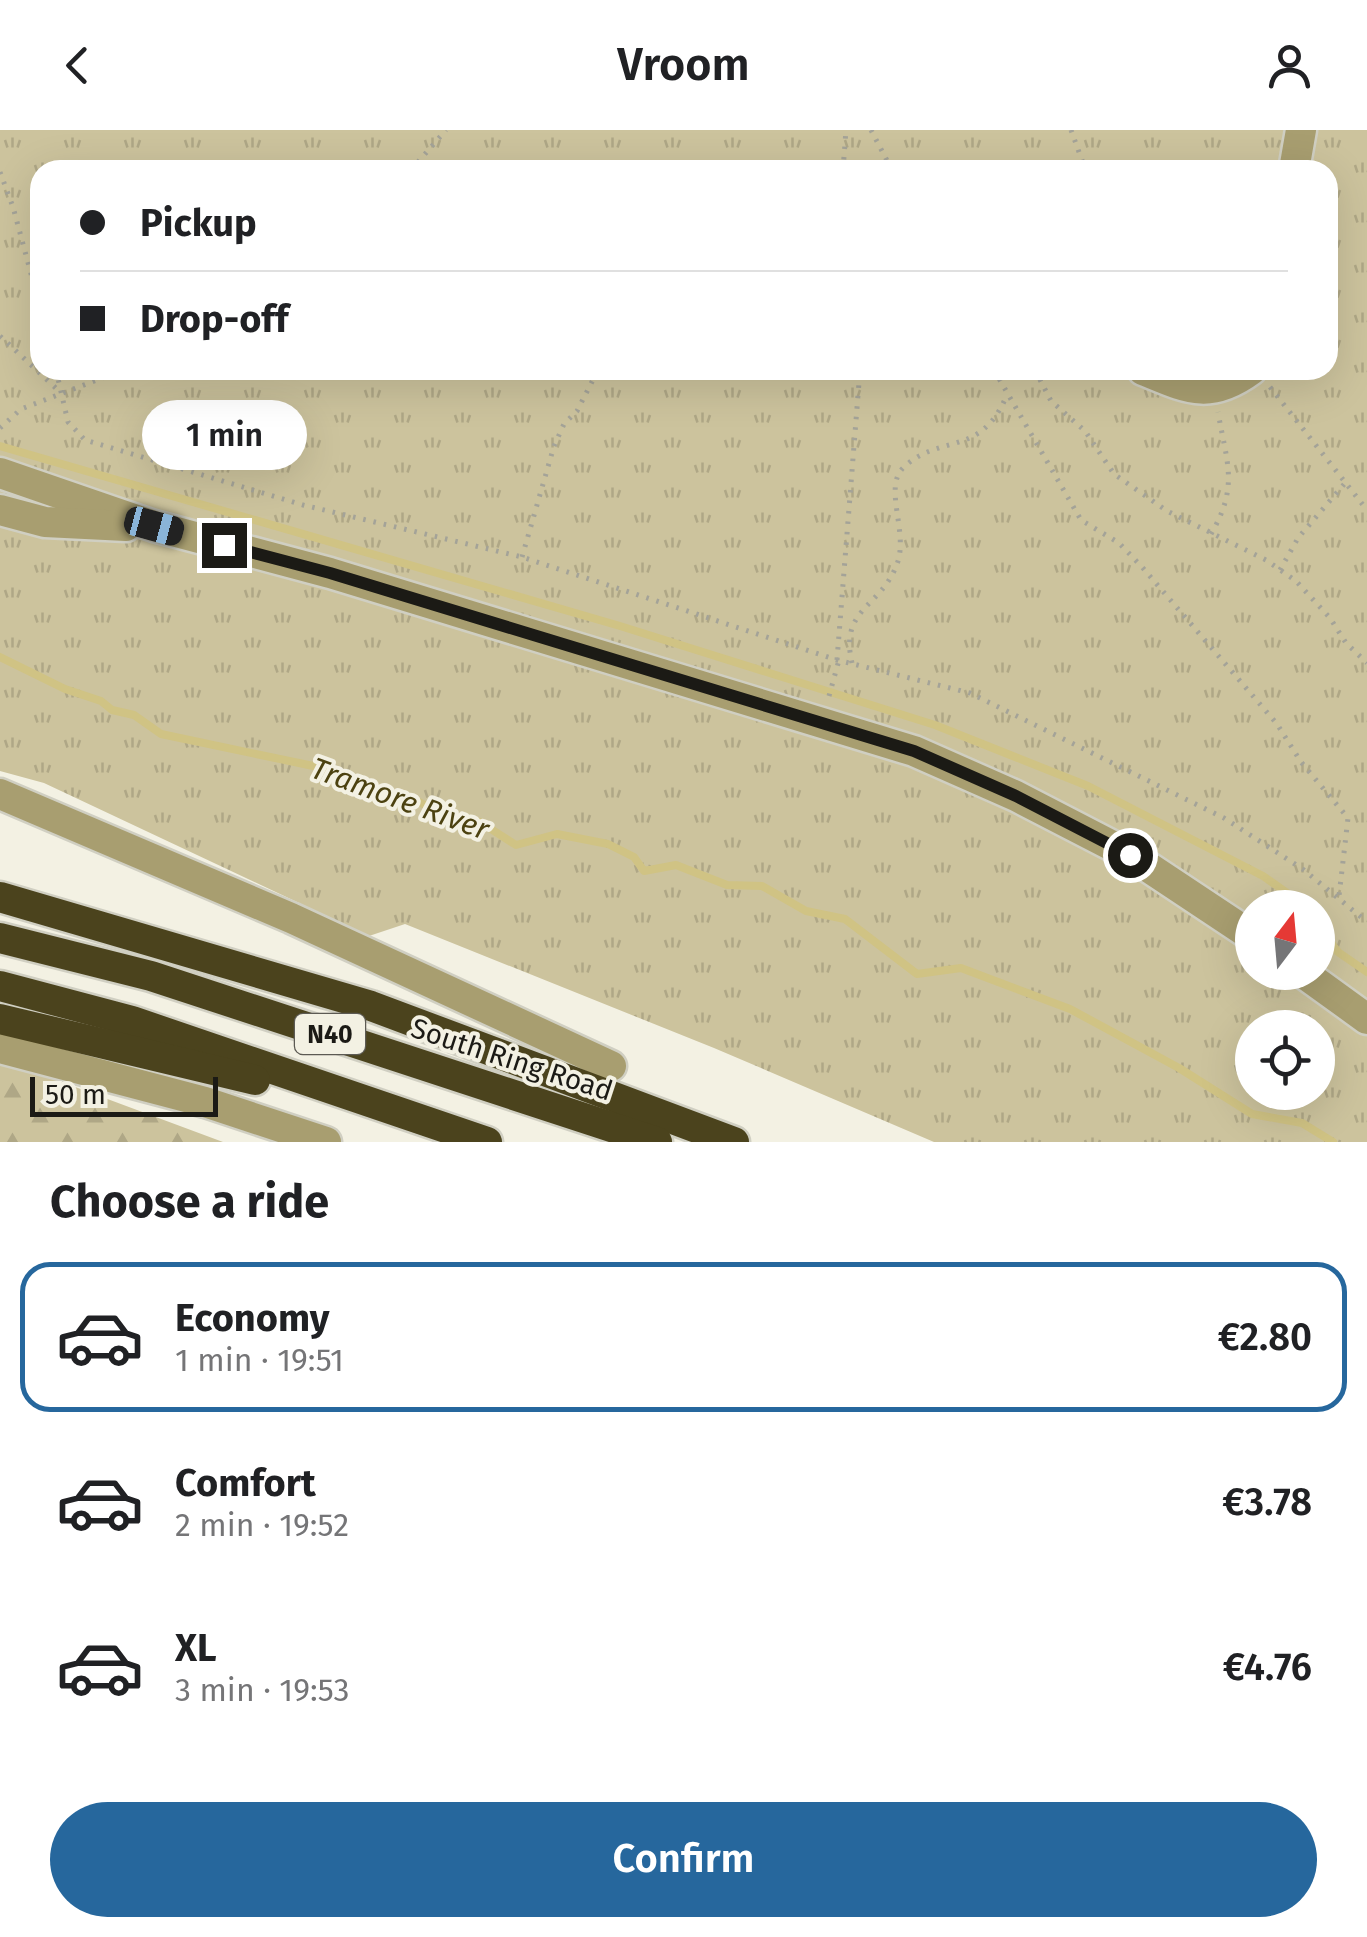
<!DOCTYPE html>
<meta charset="utf-8">
<style>
:root{--surface:#fff;--page:#f6f6f6;--text:#202124;--muted:#757577;--line:#e0e0e0;--accent:#26679d}
body{margin:0;font-family:"Fira Sans",sans-serif;background:var(--page);color:var(--text);height:100vh;display:flex;flex-direction:column;font-size:38px;white-space:nowrap}
*{box-sizing:border-box;margin:0}
p{font-size:32px;color:var(--muted)}
.icon{flex:none;width:55px;height:55px;fill:none;stroke:currentColor;stroke-width:2;stroke-linecap:round;stroke-linejoin:round}
.map{position:relative;height:1012px;overflow:hidden}
.details{display:flex;flex-direction:column;background:var(--surface);flex:1}
.details>*{flex:none}
.hud{position:absolute;left:30px;top:30px;width:1308px;height:220px;border-radius:30px;box-shadow:0 10px 40px #0002;display:grid;align-content:center;height:220px;padding:0 50px;background:var(--surface)}
.needle{width:65px;rotate:16deg}
.controls{position:absolute;left:1235px;top:760px;display:grid;gap:20px}
.controls a{display:grid;place-items:center;width:100px;height:100px;border-radius:50%;background:var(--surface);box-shadow:0 10px 40px #0002;font-size:50px}
.scale{position:absolute;left:30px;bottom:25px;width:188px;box-sizing:border-box;padding-left:10px;border:5px solid #1b1a15;border-top:0;font-size:28px;line-height:35px;white-space:nowrap;color:#1b1a15;-webkit-text-stroke:8px #f3f1e3;paint-order:stroke}
.end{position:absolute;width:45px;height:45px;margin:-22px;border:12px solid #1b1a15;background:#fff;box-shadow:0 0 0 5px #fff}
.from{border-radius:50%}
.bubble{position:absolute;height:70px;border-radius:35px;background:var(--surface);box-shadow:0 10px 40px #0002;font-size:32px;font-weight:600;line-height:70px;text-align:center}
.car{position:absolute;width:30px;height:60px;margin:-30px -15px;border-radius:12px;box-shadow:0 0 8px 2px #0007;background:linear-gradient(#222 24%,#8ab4d8 0 40%,#222 0 76%,#8ab4d8 0 86%,#222 0)}
.hud b{display:flex;align-items:center;gap:35px;height:95px;font-size:38px}
.hud b+b{border-top:2px solid var(--line)}
.hud i{width:25px;height:25px;background:var(--text)}
ul{padding:0;list-style:none}
li{display:flex;align-items:center;gap:30px;height:150px;margin:0 20px 15px;padding:0 30px;border:5px solid transparent;border-radius:30px}
li div{flex:1}
li b{display:block;font-size:38px}
li em{font-style:normal;font-weight:600}
li.on{border-color:var(--accent)}
li>.icon{width:90px;height:90px;stroke-width:1.5}
h2{padding:0 50px;font-size:45px;line-height:120px}
.action{display:flex;gap:20px;margin-top:auto;padding:20px 50px}
.action a{flex:1;height:115px;border-radius:60px;background:var(--accent);color:#fff;font-size:40px;font-weight:600;line-height:115px;text-align:center}
header{display:flex;justify-content:space-between;align-items:center;height:130px;padding:0 50px;background:var(--surface);font-size:45px;font-weight:600}
.map>svg:first-child{display:block}
.forest{fill:url(#forest-firs)}
.park{fill:url(#park-tufts);fill-rule:evenodd}
.lines{fill:none;stroke-linecap:round;stroke-linejoin:round}
.stream{stroke:#d0c384;stroke-width:8}
.minor-casing{stroke:#d0cfc2;stroke-width:35}
.highway-casing{stroke:#d0cfc2;stroke-width:35}
.path{stroke:#a4a398;stroke-width:5;stroke-dasharray:2.5 8;stroke-linecap:butt}
.minor{stroke:#a89e70;stroke-width:30}
.highway{stroke:#4b431d;stroke-width:30}
.route{stroke:#1b1a15;stroke-width:12}
.labels{text-anchor:middle;stroke-width:8;stroke-linejoin:round;paint-order:stroke}
.shield{fill:#f3f1e3;stroke:#5c5a53;stroke-width:2.5}
.shield-label{font-size:25px;font-weight:bold;fill:#1b1a15}
.street-label{font-size:28px;fill:#1b1a15;stroke:#f3f1e3}
.water-label{font-size:30px;font-style:italic;fill:#4c4211;stroke:#f3f1e3}
</style>
<header><svg class="icon" aria-label="back" viewBox="0 0 24 24"><path d="M15 5l-7 7 7 7"/></svg>Vroom<svg class="icon" aria-label="person" viewBox="0 0 24 24"><circle cx="12" cy="8" r="4"/><path d="M4 21q1-7 8-7t8 7"/></svg></header>
<div class="map">
<svg width="1367" height="1012" viewBox="0 0 1367 1012">
<defs>
<pattern id="forest-firs" width="22" height="20" patternUnits="userSpaceOnUse" patternTransform="scale(2.5)"><rect width="22" height="20" fill="#ccc39d"/><path d="M5 1l3.5 6h-7zM16 11l3.5 6h-7z" fill="#afa786"/></pattern>
<pattern id="park-tufts" width="24" height="20" patternUnits="userSpaceOnUse" patternTransform="scale(2.5)"><rect width="24" height="20" fill="#ccc39d"/><path d="M3 7l-1-3M5 7V3M7 7l1-3M15 17l-1-3M17 17v-4M19 17l1-3" fill="none" stroke="#afa786"/></pattern>
</defs>
<rect width="100%" height="100%" fill="#f3f1e3"/>
<path class="forest" d="M0,929L223,1012H0Z"/>
<path class="park" d="M0,0H1367V1012H934L714,918L405,794L369,806L44,653L0,641ZM40,40H1328V240H40ZM1252,778H1318V842H1252ZM1252,898H1318V962H1252Z"/>
<g class="lines">
<g class="stream">
<path d="M0,316L620,496L935,595L1088,656L1263,746L1290,765L1301,778"/>
<path d="M0,527L65,559L101,571L112,580L134,585L161,604L318,637L371,659L415,670L453,689L480,692L516,715L557,704L608,714L634,727L644,741L676,735L727,755L762,756L806,781L845,789L917,844L961,838L1070,879L1179,938L1252,984L1302,993L1333,1012"/>
<path d="M1318,796L1338,822L1367,842"/>
</g>
<defs>
<g id="minor">
<path d="M1294,40L1301,0"/>
<path d="M1143,240C1187,258 1209,271 1251,240"/>
<path d="M0,343L154,396L330,443L914,621L1016,666L1130,725L1252,806"/>
<path d="M0,380L45,392L126,396"/>
<path d="M0,664L291,788L611,936"/>
<path d="M1302,842L1367,889"/>
<path d="M0,918L205,972L326,1012"/>
</g>
<g id="highway">
<path d="M0,767L371,876L734,1012"/>
<path d="M0,808L151,846L657,1012"/>
<path d="M0,856L132,891L487,1012"/>
<path d="M0,889L255,950"/>
</g>
</defs>
<use href="#minor" class="minor-casing"/>
<use href="#highway" class="highway-casing"/>
<g class="path">
<path d="M871,0L892,40"/>
<path d="M1071,0L1083,33L1089,40"/>
<path d="M411,40L446,0"/>
<path d="M843,40L846,0"/>
<path d="M0,42L13,77L40,177"/>
<path d="M0,206L60,262"/>
<path d="M56,240L68,292L85,310L303,375L522,427L837,530L970,563L1224,688L1304,740L1367,792"/>
<path d="M994,240L1081,390L1119,413L1142,437L1277,594L1301,632L1348,688L1339,766"/>
<path d="M1035,240L1051,271L1085,301L1114,344L1167,381L1266,430L1296,451L1330,488L1346,513L1367,533"/>
<path d="M1270,257L1367,380"/>
<path d="M0,298L21,279L123,240"/>
<path d="M1211,404C1239,356 1227,334 1218,282"/>
<path d="M522,427L554,316L564,294L577,281L598,240"/>
<path d="M1280,440L1298,408L1346,352"/>
<path d="M837,530L860,240"/>
<path d="M852,533C839,478 881,478 897,434C909,403 883,358 903,338C939,303 980,328 1006,267"/>
<path d="M829,566L839,530"/>
</g>
<use href="#minor" class="minor"/>
<use href="#highway" class="highway"/>
</g>
<g class="lines">
<path class="route" d="M224,415L330,443L914,621L1016,666L1130,725"/>
</g>
<g class="labels">
<rect class="shield" x="295" y="884" width="70" height="40" rx="8"/>
<g class="shield-label">
<text x="330" y="913">N40</text>
</g>
<g class="street-label">
<text transform="translate(512 929) rotate(18)" y="10">South Ring Road</text>
</g>
<g class="water-label">
<text transform="translate(400 669) rotate(20)" y="10">Tramore River</text>
</g>
</g>
</svg>
<div class="controls">
<a><svg class="needle" viewBox="-14 -14 28 28"><path d="M0-13l5 13h-10z" fill="#e53935"/><path d="M0 13l5-13h-10z" fill="#757577"/></svg></a>
<a><svg class="icon" aria-label="locate" viewBox="0 0 24 24"><circle cx="12" cy="12" r="6"/><path d="M12 2v4M12 18v4M2 12h4M18 12h4"/></svg></a>
</div>
<div class="scale">50 m</div>
<i class="end from" style="left:1130px;top:725px"></i>
<i class="end" style="left:224px;top:415px"></i>
<div class="bubble" style="left:142px;top:270px;width:165px">1 min</div>
<i class="car" style="left:154px;top:396px;rotate:105deg"></i>
<div class="hud">
<b><i class="from"></i>Pickup</b>
<b><i></i>Drop-off</b>
</div>
</div>
<section class="details">
<h2>Choose a ride</h2>
<ul>
<li class="on"><svg class="icon" aria-label="car" viewBox="0 0 24 24"><path d="M5 17H2v-5l4-1 3-4h7l3 4 3 1v5h-3M9 17h6M6 11h13"/><circle cx="7" cy="17" r="2"/><circle cx="17" cy="17" r="2"/></svg><div><b>Economy</b><p>1 min · 19:51</p></div><em>€2.80</em></li>
<li><svg class="icon" aria-label="car" viewBox="0 0 24 24"><path d="M5 17H2v-5l4-1 3-4h7l3 4 3 1v5h-3M9 17h6M6 11h13"/><circle cx="7" cy="17" r="2"/><circle cx="17" cy="17" r="2"/></svg><div><b>Comfort</b><p>2 min · 19:52</p></div><em>€3.78</em></li>
<li><svg class="icon" aria-label="car" viewBox="0 0 24 24"><path d="M5 17H2v-5l4-1 3-4h7l3 4 3 1v5h-3M9 17h6M6 11h13"/><circle cx="7" cy="17" r="2"/><circle cx="17" cy="17" r="2"/></svg><div><b>XL</b><p>3 min · 19:53</p></div><em>€4.76</em></li>
</ul>
<div class="action"><a>Confirm</a></div>
</section>
